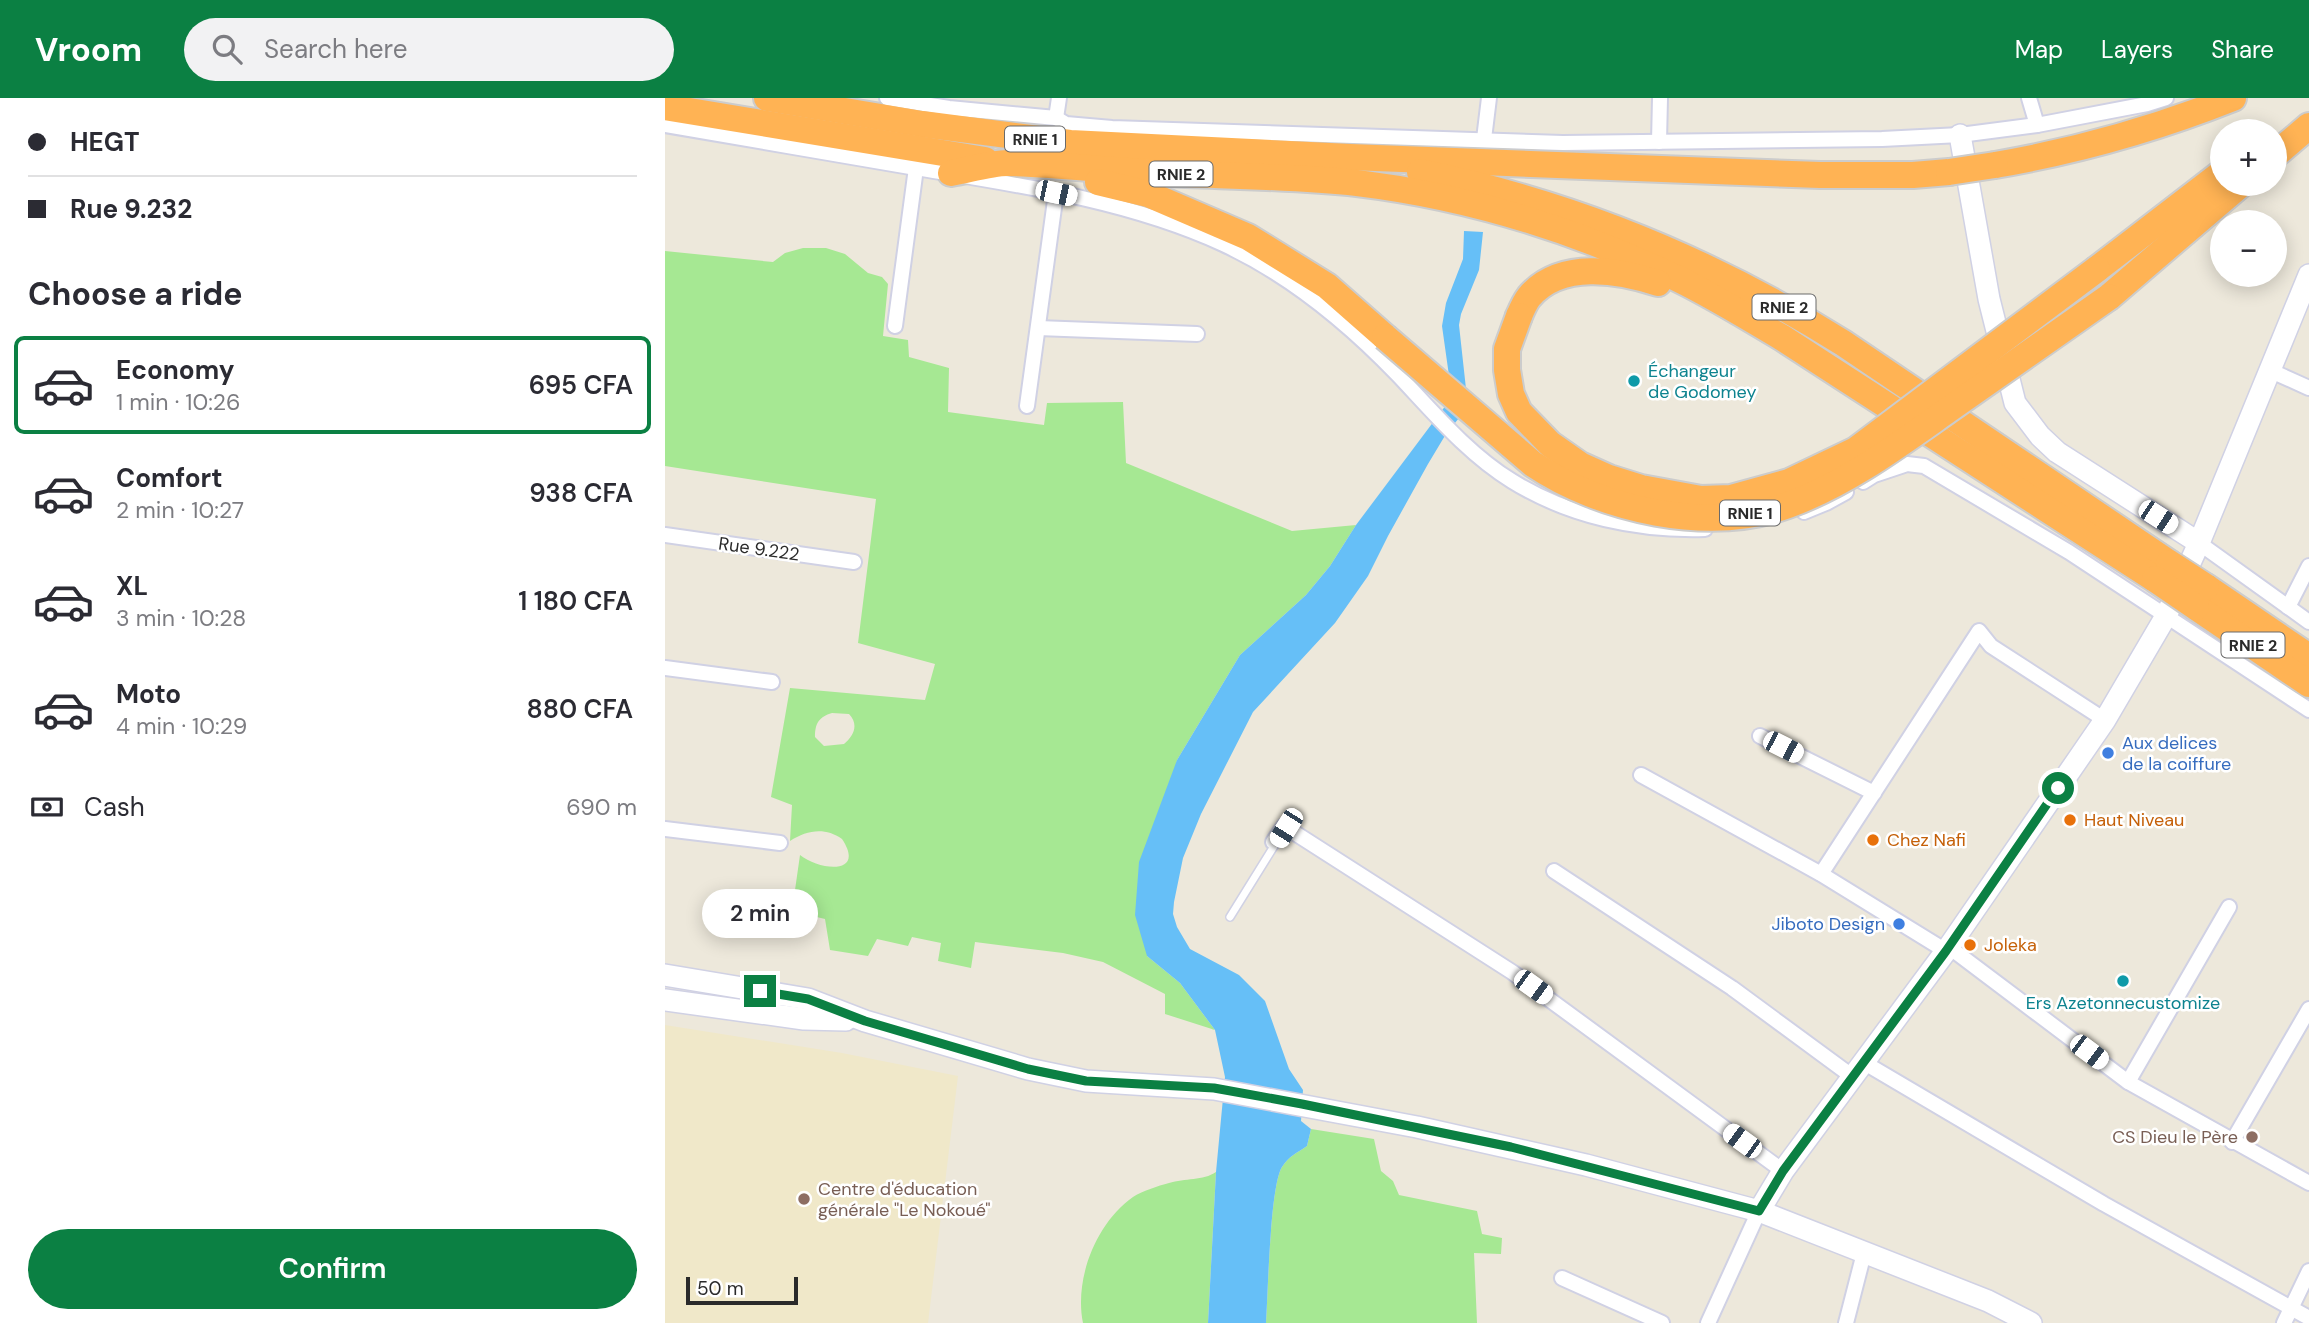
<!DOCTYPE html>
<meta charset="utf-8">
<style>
:root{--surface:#fff;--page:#f2f2f3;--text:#2b2b33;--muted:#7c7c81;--line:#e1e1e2;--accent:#0b8043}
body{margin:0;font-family:"DM Sans",sans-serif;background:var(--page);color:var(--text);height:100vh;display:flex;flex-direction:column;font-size:26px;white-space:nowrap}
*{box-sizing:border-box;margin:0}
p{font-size:23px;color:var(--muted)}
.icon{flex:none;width:38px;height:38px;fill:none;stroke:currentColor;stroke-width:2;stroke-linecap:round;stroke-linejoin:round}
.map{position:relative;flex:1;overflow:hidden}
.drawer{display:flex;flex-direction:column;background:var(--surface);width:665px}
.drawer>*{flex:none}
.top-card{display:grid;align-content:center;height:154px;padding:0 28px;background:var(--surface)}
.controls{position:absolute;left:1545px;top:21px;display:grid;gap:14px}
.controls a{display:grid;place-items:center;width:77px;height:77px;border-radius:50%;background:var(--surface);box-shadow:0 4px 18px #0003;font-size:35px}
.scale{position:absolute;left:21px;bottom:18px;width:112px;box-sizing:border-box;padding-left:7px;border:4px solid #2a2a2a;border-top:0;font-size:19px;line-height:24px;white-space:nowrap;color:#2a2a2a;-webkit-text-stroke:5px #fff;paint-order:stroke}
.end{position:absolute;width:32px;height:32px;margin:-16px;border:9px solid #0b8043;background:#fff;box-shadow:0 0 0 4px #fff}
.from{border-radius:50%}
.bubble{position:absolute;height:49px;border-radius:24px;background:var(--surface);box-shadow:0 4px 18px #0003;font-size:23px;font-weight:600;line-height:49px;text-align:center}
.car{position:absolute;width:21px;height:42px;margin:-21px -10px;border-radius:9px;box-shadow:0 0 5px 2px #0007;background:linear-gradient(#fff 24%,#345 0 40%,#fff 0 76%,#345 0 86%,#fff 0)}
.top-card b{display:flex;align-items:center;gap:24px;height:66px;font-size:26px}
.top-card b+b{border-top:2px solid var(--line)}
.top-card i{width:18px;height:18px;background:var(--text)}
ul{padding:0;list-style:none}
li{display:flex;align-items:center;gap:21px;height:98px;margin:0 14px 10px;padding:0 14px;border:4px solid transparent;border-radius:10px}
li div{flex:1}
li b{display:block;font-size:26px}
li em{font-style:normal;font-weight:600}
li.on{border-color:var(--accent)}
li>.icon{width:63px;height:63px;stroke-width:1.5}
h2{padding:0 28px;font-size:32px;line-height:84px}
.pay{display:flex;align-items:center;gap:18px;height:77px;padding:0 28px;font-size:26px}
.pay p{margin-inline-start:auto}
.cta{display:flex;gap:14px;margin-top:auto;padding:14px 28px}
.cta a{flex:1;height:80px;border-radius:42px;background:var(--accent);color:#fff;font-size:28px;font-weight:600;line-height:80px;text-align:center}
header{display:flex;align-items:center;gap:42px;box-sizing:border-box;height:98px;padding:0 35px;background:var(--accent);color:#fff}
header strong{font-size:33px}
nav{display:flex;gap:38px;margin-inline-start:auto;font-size:24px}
.search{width:490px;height:63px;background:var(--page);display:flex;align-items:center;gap:18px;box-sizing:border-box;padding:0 24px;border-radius:38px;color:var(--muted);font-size:26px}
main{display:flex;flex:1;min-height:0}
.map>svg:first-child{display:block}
.education{fill:#f0e8c9}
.green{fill:#a6e893;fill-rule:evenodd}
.water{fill:#66bff7}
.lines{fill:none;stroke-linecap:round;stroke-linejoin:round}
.lane-casing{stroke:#d0d1e4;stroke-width:10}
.street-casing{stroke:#d0d1e4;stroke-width:18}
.secondary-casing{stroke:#d0d1e4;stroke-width:24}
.highway-casing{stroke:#ccc;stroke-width:30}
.lane{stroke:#fff;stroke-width:7}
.street{stroke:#fff;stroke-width:14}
.secondary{stroke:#fff;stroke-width:21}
.highway{stroke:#ffb354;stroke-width:26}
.highway-bridge-casing{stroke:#ccc;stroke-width:30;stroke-linecap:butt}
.highway-bridge{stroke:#ffb354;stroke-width:26}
.route{stroke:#0b8043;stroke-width:9}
.culture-dot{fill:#0f9aa8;stroke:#fff;stroke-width:2.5}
.shop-dot{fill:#3f7fe0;stroke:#fff;stroke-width:2.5}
.food-dot{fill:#e8710a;stroke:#fff;stroke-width:2.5}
.education-dot{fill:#8d6e63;stroke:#fff;stroke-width:2.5}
.labels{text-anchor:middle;stroke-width:5;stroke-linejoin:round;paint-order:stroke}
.shield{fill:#fff;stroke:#6a6a6a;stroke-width:2}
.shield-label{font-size:16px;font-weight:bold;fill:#2a2a2a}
.culture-label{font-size:18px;fill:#0d838f;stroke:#fff;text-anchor:start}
.street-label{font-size:18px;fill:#2a2a2a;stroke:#fff}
.shop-label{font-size:18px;fill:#366cbe;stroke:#fff;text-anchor:start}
.food-label{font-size:18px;fill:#c56008;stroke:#fff;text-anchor:start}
.education-label{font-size:18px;fill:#785e54;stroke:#fff;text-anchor:end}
</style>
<header>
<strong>Vroom</strong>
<div class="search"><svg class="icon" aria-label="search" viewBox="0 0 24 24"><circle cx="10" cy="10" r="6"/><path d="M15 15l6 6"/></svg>Search here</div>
<nav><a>Map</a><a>Layers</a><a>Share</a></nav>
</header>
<main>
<section class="drawer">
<div class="top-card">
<b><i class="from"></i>HEGT</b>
<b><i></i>Rue 9.232</b>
</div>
<h2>Choose a ride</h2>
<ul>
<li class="on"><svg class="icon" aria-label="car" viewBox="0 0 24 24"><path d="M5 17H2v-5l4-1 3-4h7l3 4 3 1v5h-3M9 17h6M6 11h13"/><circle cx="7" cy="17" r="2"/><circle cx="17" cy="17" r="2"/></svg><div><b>Economy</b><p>1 min · 10:26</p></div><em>695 CFA</em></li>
<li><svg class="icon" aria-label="car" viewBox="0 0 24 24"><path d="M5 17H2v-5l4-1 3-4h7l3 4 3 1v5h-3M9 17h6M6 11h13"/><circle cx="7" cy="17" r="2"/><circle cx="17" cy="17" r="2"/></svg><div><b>Comfort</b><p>2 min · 10:27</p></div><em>938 CFA</em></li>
<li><svg class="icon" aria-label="car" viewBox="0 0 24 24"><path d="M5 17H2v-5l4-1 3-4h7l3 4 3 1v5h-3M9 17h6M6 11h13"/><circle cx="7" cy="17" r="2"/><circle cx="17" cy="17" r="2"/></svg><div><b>XL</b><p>3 min · 10:28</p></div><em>1 180 CFA</em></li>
<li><svg class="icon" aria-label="car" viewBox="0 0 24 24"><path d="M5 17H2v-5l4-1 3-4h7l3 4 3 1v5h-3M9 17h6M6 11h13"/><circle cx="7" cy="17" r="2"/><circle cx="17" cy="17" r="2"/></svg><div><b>Moto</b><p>4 min · 10:29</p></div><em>880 CFA</em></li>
</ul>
<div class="pay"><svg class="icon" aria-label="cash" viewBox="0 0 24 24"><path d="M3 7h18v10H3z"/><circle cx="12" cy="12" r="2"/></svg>Cash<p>690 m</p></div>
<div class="cta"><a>Confirm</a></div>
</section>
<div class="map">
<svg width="1644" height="1225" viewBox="0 0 1644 1225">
<rect width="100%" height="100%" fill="#ede8db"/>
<path class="education" d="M0,927L177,955L293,978L263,1225H0Z"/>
<g class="green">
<path d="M138,150H161L180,156L203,175L217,179L223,186L218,238L243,242L244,259L284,270L283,314L379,327L382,305L458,304L461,365L627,433L691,427L665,468L641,497L575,557L512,662L482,858L515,885L550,932L500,916V896L438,864L398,855L310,844L306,870L273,863L276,845L247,839L243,848L212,841L203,858L165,852L160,821L127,813L135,757C155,773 201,777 177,741C160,729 142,732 125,743L127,707L106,699L125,590L260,602L270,566L193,545L211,401L0,368V153L108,164L120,155ZM167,615L184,616C194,626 189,638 179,646L159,648L150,639C150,625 154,619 167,615Z"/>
<path d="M646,1031L709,1041L716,1073L728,1083L734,1097L812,1113L817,1136L837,1140L836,1156L809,1155L812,1225H601C603,1196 605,1088 617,1069C624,1058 632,1055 642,1048Z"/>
<path d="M551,1074L543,1225H418C409,1181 431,1125 468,1099C477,1093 493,1088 504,1085C520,1080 538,1083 551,1074Z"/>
</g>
<path class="water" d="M799,133L818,134L814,172L796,216L794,227L803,309L781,336L763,366L723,438L703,478L670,525L588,614L536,716L518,760L509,804L508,816L512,829L525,851L574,877L600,903L624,971L638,992L636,1023L646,1031L642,1048C632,1055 624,1058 617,1069C605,1088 603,1196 601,1225H543L551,1074L560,979L550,932L515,885L482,858L470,817L474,764L512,662L575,557L641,497L665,468L691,427L787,299L777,228L781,205L798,161Z"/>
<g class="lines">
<defs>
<path id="lane" d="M565,819L611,745"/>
<g id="street">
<path d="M222,0L284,10L391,20L401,26L447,30L898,45L1217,41L1295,37L1372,27L1482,6L1501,0"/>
<path d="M1364,0L1372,27"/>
<path d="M391,20L394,0"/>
<path d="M0,27C84,41 167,56 251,70C354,87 462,102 558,146C625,177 683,225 733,277C768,314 803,356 847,383C905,419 973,433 1040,431"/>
<path d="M819,41L824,0"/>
<path d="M994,44L995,0"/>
<path d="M230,228L251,70"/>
<path d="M373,230L532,236"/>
<path d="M1604,272L1644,290"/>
<path d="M362,308L391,95"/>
<path d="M1198,384L1209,377L1242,366L1259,368L1404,454L1644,612"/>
<path d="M1139,414L1161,405L1181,394"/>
<path d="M0,437L189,464"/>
<path d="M1534,445L1644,524"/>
<path d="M1623,509L1644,468"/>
<path d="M0,570L107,584"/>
<path d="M1095,638L1209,695"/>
<path d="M976,677L1156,776L1281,853"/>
<path d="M0,731L115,745"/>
<path d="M608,744L619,728L847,874L1118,1073"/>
<path d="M889,773L1067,890L1188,979"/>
<path d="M1156,776L1314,533L1326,548L1440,622"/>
<path d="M1284,849L1463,984L1644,1085"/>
<path d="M1198,964L1439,1106L1644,1220"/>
<path d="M1463,984L1564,809"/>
<path d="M1567,1044L1644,911"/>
<path d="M897,1180L997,1225"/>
<path d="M1043,1225L1094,1113"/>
<path d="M1181,1225L1199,1155"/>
<path d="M1619,1225L1644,1173"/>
</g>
<g id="secondary">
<path d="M1295,37L1324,201L1350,305L1375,338L1392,354L1534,445"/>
<path d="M0,877L143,901L200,923L363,971L421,983L549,991L752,1029L921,1067L1094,1113L1323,1203L1366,1225"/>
<path d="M0,902L139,921L181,922"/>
<path d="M1094,1113L1118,1073L1281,853L1440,622L1501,518L1534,445L1644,177"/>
</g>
<g id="highway">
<path d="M102,0L257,26L405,45L685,59L1155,77H1248L1284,74"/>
<path d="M0,9L320,62"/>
<path d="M1610,57L1644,28"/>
<path d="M1330,67C1412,53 1490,31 1568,0"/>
<path d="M755,74C906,105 1048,163 1178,245L1504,465"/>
<path d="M286,75C304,72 325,65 343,65C394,66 446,73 496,75C562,78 627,78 692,85C800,98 907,131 1005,177C1044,195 1080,218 1116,239L1490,481"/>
<path d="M433,84L483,96L583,139L662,188L720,239"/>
<path d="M1432,171L1558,74"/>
<path d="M1444,199L1576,86"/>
<path d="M854,218C857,211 860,204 864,199C895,162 954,172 993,185"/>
<path d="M1541,489L1644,559"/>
<path d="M1531,509L1644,586"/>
</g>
</defs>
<use href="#lane" class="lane-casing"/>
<use href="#street" class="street-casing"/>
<use href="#secondary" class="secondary-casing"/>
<use href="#highway" class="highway-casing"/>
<use href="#lane" class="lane"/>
<use href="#street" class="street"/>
<use href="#secondary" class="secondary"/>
<use href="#highway" class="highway"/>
<defs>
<g id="highway-bridge">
<path d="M1284,74L1330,67"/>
<path d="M854,218L842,251V272L846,296L854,314L885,346L915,367L944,380L976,390L1036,401L1066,400L1124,384L1191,352L1432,171"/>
<path d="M720,239L868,366C936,412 1044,436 1123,407C1181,386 1232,348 1283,312C1336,275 1390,237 1444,199"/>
<path d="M1504,465L1541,489"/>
<path d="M1490,481L1531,509"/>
</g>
</defs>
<use href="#highway-bridge" class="highway-bridge-casing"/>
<use href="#highway-bridge" class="highway-bridge"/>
</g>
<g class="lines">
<path class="route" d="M95,893L143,901L200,923L363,971L421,983L549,990L637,1006L846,1049L1094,1113L1118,1073L1281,853L1393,690"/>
</g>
<g class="culture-dot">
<circle cx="969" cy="283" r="7"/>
<circle cx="1458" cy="883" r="7"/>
</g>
<g class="shop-dot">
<circle cx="1443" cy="655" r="7"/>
<circle cx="1234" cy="826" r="7"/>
</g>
<g class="food-dot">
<circle cx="1405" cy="722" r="7"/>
<circle cx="1208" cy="742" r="7"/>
<circle cx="1305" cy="847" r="7"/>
</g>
<g class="education-dot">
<circle cx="1587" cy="1039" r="7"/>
<circle cx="139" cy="1101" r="7"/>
</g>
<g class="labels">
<g class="shield">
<rect x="340" y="28.5" width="60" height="25" rx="5"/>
<rect x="484.5" y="63.5" width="63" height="25" rx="5"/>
<rect x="1087.5" y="196.5" width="63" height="25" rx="5"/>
<rect x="1055" y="402.5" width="60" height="25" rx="5"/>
<rect x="1556.5" y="534.5" width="63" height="25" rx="5"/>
</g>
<g class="shield-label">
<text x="370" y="47">RNIE 1</text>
<text x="516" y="82">RNIE 2</text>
<text x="1119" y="215">RNIE 2</text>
<text x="1085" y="421">RNIE 1</text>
<text x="1588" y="553">RNIE 2</text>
</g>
<g class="culture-label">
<text x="983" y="279">Échangeur<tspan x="983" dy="21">de Godomey</tspan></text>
<text x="1458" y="911" text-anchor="middle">Ers Azetonnecustomize</text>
</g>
<g class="street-label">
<text transform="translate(94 451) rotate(8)" y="6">Rue 9.222</text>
</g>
<g class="shop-label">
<text x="1457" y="651">Aux delices<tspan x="1457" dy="21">de la coiffure</tspan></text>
<text x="1220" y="832" text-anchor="end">Jiboto Design</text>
</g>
<g class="food-label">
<text x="1419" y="728">Haut Niveau</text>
<text x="1222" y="748">Chez Nafi</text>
<text x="1319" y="853">Joleka</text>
</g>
<g class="education-label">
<text x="1573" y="1045">CS Dieu le Père</text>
<text x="153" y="1097" text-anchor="start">Centre d'éducation<tspan x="153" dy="21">générale "Le Nokoué"</tspan></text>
</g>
</g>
</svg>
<div class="controls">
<a>+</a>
<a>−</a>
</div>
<div class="scale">50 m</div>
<i class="end from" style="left:1393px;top:690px"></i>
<i class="end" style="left:95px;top:893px"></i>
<div class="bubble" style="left:37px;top:791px;width:116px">2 min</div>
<i class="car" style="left:391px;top:95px;rotate:102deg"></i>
<i class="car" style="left:1493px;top:419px;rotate:123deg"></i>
<i class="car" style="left:1118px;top:649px;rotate:117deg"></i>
<i class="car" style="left:621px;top:730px;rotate:212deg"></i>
<i class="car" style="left:868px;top:889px;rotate:126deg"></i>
<i class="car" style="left:1424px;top:954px;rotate:127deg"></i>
<i class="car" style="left:1077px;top:1043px;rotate:306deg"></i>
</div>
</main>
